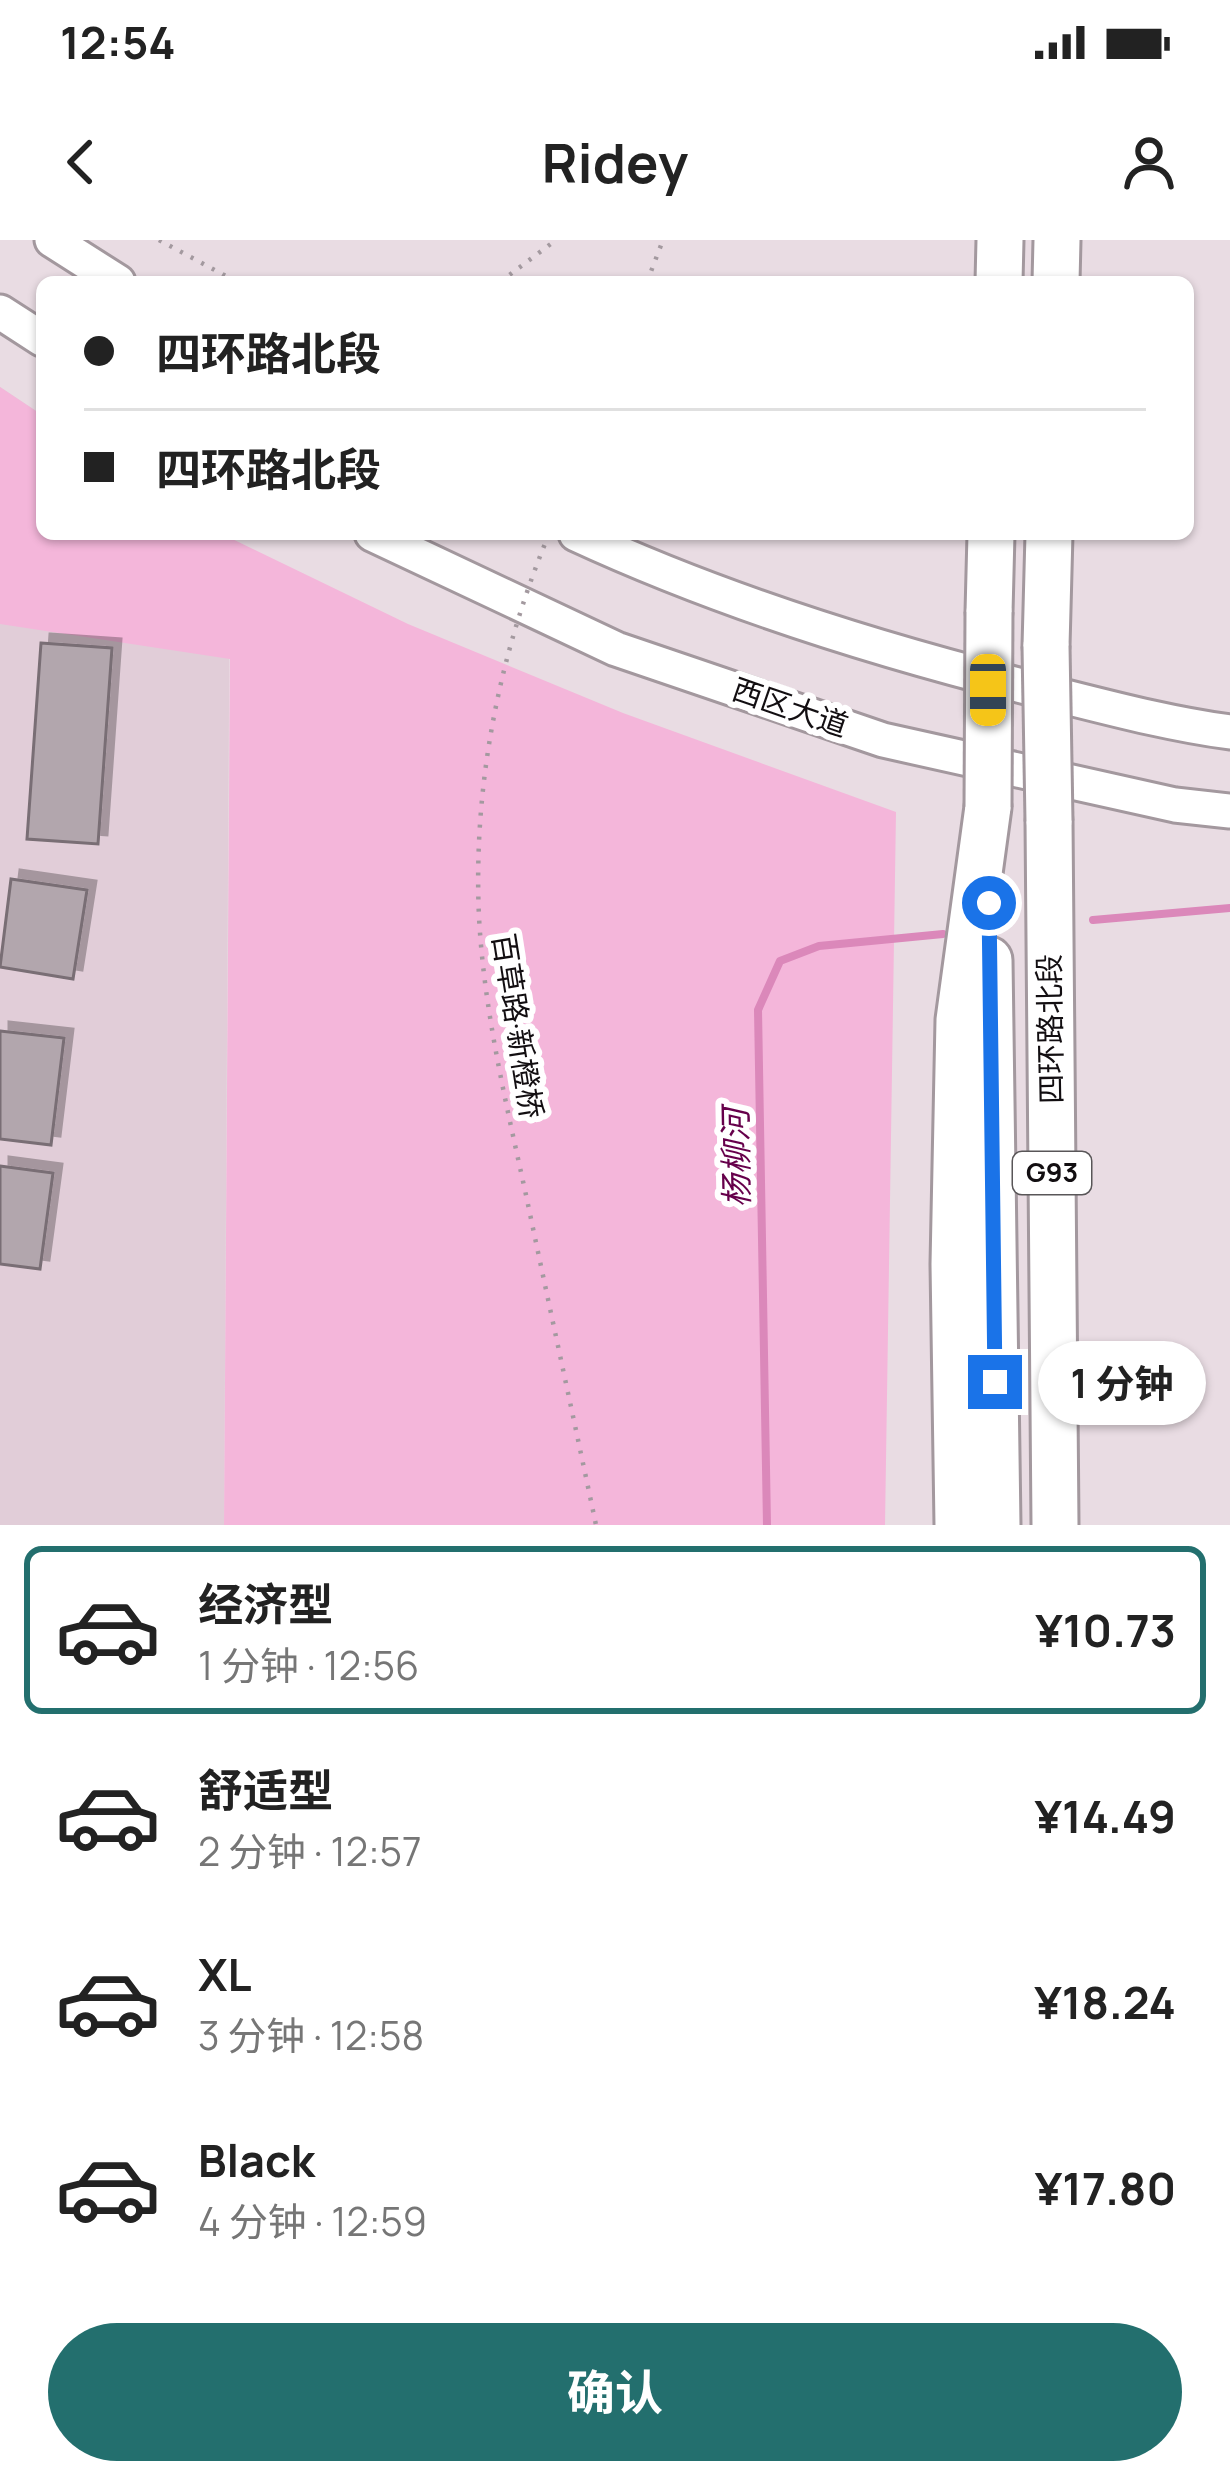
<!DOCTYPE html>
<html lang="zh">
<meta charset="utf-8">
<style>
:root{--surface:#fff;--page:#f6f6f6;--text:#222;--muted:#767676;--line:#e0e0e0;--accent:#236f6e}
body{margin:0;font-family:Manrope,"Noto Sans SC",sans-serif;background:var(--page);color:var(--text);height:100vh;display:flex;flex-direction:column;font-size:45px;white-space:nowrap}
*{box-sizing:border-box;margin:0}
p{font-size:39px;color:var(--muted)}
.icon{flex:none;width:66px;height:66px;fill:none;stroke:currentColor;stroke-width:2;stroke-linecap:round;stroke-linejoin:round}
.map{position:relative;height:1285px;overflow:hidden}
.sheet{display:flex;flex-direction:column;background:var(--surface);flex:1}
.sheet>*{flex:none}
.top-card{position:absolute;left:36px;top:36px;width:1158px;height:264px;border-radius:18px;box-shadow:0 3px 9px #0004;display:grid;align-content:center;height:264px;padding:0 48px;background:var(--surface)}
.end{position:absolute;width:54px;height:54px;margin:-27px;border:15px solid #1a73e8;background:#fff;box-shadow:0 0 0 6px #fff}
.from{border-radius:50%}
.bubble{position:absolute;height:84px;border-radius:42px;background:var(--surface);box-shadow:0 3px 9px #0004;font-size:39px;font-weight:700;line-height:84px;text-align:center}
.car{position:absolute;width:36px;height:72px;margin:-36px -18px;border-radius:15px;box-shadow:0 0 9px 3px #0007;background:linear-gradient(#f5c518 24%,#345 0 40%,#f5c518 0 76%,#345 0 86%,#f5c518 0)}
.top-card b{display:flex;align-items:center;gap:42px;height:114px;font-size:45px}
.top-card b+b{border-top:3px solid var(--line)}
.top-card i{width:30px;height:30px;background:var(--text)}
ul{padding:21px 0 0;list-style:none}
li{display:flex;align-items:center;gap:36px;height:168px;margin:0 24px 18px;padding:0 24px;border:6px solid transparent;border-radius:18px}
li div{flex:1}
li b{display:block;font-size:45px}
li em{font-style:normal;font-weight:700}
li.on{border-color:var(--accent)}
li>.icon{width:108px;height:108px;stroke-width:1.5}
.cta{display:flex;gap:24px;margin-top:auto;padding:24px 48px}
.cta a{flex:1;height:138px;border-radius:72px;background:var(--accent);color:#fff;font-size:48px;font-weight:700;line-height:138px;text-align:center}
.status{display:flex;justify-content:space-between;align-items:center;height:84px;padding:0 60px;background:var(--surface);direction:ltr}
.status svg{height:33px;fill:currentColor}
header{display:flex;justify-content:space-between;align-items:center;height:156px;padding:0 48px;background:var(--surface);font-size:54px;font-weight:700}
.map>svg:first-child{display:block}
.built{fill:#e1cdd8}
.green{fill:#f4b6da}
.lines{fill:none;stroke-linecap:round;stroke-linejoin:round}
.stream{stroke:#db88ba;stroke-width:8}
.building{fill:#b2a6ad;stroke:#796e74;stroke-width:3;filter:url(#shadow)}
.secondary-casing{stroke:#a3989e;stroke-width:39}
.motorway-casing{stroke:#a3989e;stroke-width:51}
.path{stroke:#a3999f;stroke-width:4.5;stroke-dasharray:3 9;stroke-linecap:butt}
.secondary{stroke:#fff;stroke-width:33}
.motorway{stroke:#fff;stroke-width:45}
.motorway-bridge-casing{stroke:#a3989e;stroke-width:51;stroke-linecap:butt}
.path-bridge{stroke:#a3999f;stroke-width:4.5;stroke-dasharray:3 9;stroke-linecap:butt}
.motorway-bridge{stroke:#fff;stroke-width:45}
.route{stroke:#1a73e8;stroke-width:15}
.labels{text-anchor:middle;stroke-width:12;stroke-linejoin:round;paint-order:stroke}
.shield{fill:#fff;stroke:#595658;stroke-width:3}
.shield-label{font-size:27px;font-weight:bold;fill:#120e11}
.street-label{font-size:30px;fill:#120e11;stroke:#fff}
.water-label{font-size:33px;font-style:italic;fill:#66004b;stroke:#fff}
</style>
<div class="status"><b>12:54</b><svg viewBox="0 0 49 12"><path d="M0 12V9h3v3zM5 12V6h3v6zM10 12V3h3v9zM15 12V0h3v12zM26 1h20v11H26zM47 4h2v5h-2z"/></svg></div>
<header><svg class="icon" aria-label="back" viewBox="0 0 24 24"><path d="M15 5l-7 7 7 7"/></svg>Ridey<svg class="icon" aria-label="person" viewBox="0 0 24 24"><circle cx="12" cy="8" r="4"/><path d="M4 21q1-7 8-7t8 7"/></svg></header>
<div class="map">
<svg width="1230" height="1285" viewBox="0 0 1230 1285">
<defs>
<filter id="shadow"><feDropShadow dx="9" dy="-9" stdDeviation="0" flood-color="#0004"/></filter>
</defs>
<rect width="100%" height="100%" fill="#e9dce3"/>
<path class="built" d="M0,147L42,175V294H222L230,300L224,1285H0Z"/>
<path class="green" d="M0,147L42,175V294H222L408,384L623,473L896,572L885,1285H224L230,419L0,384Z"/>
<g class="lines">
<g class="stream">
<path d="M1093,680L1230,668"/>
<path d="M767,1285L758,770L780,721L819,706L943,694"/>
</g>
</g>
<g class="building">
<path d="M41,403L112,408L98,604L27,599Z"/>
<path d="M11,639L87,650L73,739L0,727Z"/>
<path d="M0,791L64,798L51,905L0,899Z"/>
<path d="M0,926L53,933L40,1029L0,1024Z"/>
</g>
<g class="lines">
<defs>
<g id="secondary">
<path d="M52,0L118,42"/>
<path d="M0,72L42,99"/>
<path d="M372,294L616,409L883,500L1175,565L1230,571"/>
<path d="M576,294C723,362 877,410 1034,449C1099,465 1163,483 1230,492"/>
</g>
<g id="motorway">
<path d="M999,42L1000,0"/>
<path d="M1056,42L1057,0"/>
<path d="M989,372L991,294"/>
<path d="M1046,406L1049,294"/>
<path d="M1049,581L1055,1285"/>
<path d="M989,720L997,1285"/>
<path d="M958,1285L954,1024L959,780L988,567"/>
</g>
</defs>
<use href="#secondary" class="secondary-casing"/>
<use href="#motorway" class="motorway-casing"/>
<g class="path">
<path d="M159,0L237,42"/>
<path d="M500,42L556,0"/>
<path d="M647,42L663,0"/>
</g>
<use href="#secondary" class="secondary"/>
<use href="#motorway" class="motorway"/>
<defs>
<g id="motorway-bridge">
<path d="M1046,406L1049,581"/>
<path d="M988,567L989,372"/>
</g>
</defs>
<use href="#motorway-bridge" class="motorway-bridge-casing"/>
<path class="path-bridge" d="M549,294C499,414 473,546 479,677C484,771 506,863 526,955C549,1065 573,1175 596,1285"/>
<use href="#motorway-bridge" class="motorway-bridge"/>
</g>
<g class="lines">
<path class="route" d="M989,663L995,1142"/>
</g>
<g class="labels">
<rect class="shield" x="1013" y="912" width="78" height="42" rx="9"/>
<g class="shield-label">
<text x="1052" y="942">G93</text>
</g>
<g class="street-label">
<text transform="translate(790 468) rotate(19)" y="10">西区大道</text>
<text transform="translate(517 786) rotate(81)" y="10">百草路·新橙桥</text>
<text transform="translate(1051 789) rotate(-91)" y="10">四环路北段</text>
</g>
<g class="water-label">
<text transform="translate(736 918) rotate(-91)" y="12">杨柳河</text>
</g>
</g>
</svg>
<i class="end from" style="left:989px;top:663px"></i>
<i class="end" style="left:995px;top:1142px"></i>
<div class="bubble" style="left:1038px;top:1101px;width:168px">1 分钟</div>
<i class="car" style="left:988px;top:450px;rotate:180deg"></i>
<div class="top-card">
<b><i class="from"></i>四环路北段</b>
<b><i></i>四环路北段</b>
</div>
</div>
<section class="sheet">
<ul>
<li class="on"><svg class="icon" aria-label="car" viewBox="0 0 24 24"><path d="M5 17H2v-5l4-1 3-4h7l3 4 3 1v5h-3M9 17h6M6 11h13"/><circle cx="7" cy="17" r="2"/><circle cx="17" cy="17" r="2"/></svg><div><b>经济型</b><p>1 分钟 · 12:56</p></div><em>¥10.73</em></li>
<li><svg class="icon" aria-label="car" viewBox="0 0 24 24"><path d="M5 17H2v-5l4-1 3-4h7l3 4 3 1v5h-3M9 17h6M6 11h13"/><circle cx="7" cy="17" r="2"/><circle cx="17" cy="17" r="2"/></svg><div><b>舒适型</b><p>2 分钟 · 12:57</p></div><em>¥14.49</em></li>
<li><svg class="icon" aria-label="car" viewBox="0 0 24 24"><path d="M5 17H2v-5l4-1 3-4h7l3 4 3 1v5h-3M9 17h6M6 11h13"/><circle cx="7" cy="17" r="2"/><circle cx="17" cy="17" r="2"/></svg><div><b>XL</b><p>3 分钟 · 12:58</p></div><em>¥18.24</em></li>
<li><svg class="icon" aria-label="car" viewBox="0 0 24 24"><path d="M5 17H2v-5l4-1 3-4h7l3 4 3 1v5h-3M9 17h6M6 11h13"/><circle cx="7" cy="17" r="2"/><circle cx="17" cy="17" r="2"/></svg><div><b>Black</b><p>4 分钟 · 12:59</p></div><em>¥17.80</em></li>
</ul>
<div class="cta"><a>确认</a></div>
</section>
